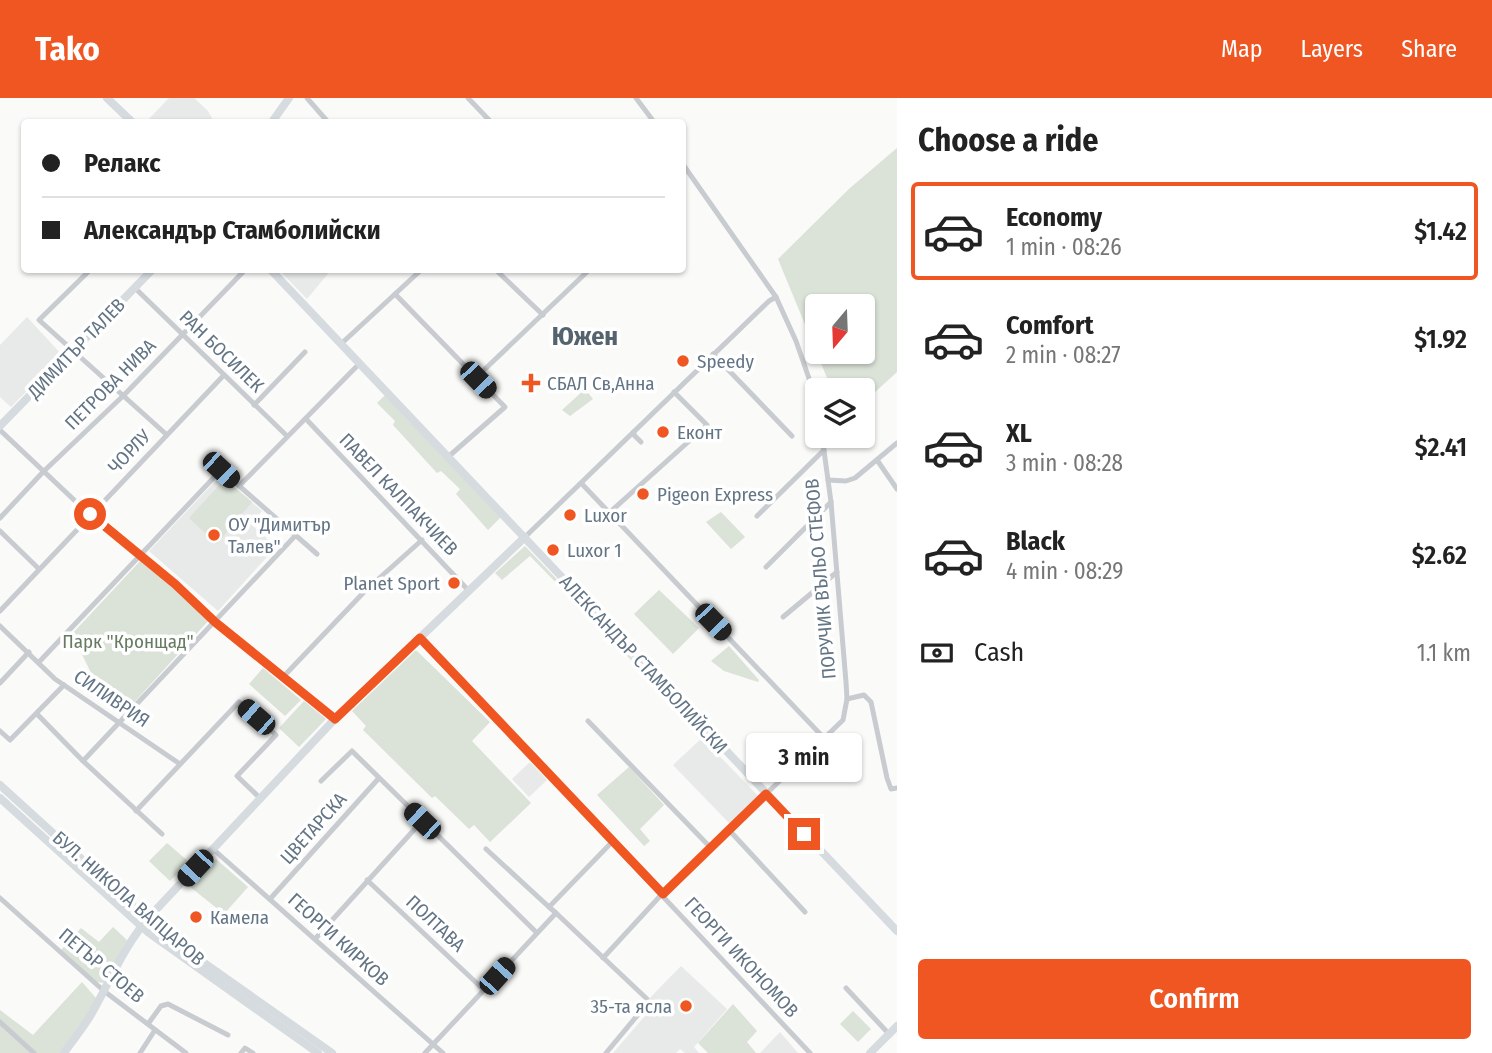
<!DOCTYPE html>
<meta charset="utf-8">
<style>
:root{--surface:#fff;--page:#f2f2f2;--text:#222;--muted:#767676;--line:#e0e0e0;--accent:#f05621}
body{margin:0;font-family:"Fira Sans Condensed",sans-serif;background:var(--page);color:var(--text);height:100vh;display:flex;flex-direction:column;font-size:26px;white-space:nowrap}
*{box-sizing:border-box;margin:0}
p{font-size:23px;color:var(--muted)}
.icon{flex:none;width:38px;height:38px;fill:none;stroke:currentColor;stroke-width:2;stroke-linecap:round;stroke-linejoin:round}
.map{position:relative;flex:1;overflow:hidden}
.panel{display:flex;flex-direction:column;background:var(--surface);width:595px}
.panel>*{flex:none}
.hud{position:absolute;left:21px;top:21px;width:665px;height:154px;border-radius:7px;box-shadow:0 2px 5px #0004;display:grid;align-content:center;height:154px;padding:0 21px;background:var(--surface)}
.needle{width:46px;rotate:199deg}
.tools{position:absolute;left:805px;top:196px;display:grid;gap:14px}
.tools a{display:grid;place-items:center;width:70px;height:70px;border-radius:7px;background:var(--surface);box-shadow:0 2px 5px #0004;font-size:35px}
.end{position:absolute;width:32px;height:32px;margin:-16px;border:9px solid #f05621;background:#fff;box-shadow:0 0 0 4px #fff}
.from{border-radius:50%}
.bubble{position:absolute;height:49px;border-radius:7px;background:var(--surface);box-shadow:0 2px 5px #0004;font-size:23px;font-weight:600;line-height:49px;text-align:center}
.car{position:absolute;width:21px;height:42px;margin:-21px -10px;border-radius:9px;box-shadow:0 0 5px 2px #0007;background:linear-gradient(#222 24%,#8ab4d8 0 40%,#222 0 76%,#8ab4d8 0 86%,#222 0)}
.hud b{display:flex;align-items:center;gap:24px;height:66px;font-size:26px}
.hud b+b{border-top:2px solid var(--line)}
.hud i{width:18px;height:18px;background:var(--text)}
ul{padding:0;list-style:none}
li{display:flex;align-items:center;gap:21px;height:98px;margin:0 14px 10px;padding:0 7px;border:4px solid transparent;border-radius:7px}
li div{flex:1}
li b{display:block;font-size:26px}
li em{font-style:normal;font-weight:600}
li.selected{border-color:var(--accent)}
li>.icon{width:63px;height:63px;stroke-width:1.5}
h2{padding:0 21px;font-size:32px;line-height:84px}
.pay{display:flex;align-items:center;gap:18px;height:77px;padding:0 21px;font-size:26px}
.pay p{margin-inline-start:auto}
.primary-button{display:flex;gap:14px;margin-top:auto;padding:14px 21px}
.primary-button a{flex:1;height:80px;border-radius:7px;background:var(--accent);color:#fff;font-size:28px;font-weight:600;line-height:80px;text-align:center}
header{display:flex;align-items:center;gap:42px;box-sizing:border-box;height:98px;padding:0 35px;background:var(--accent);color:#fff}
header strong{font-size:33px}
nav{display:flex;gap:38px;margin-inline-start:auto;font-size:24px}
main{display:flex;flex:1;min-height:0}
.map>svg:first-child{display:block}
.built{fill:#e8e9e9}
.green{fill:#dbe2d8;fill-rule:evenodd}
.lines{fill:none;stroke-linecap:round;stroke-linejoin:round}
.street{stroke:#c8ccd0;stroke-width:5}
.secondary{stroke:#d6dbdf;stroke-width:8}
.route{stroke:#f05621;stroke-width:9}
.poi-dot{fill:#f05621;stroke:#fff;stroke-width:2.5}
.labels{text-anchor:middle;stroke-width:7;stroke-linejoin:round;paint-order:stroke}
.street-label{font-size:19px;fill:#637585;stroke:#fff}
.poi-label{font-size:19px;fill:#637585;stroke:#fff;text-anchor:start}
.park-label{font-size:19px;fill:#667b62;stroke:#fff}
.district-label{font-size:26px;font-weight:bold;fill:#55636f;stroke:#fff}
</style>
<header>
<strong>Tako</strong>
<nav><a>Map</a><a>Layers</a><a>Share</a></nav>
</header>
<main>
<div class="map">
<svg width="897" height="955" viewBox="0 0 897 955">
<rect width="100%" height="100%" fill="#fafaf8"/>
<g class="built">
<path d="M169,0H194L208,13L214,24H146Z"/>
<path d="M279,172H331L307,201Z"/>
<path d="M27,219L62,257L11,309L0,299V247Z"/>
<path d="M221,377L262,413L251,426L276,449L218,513L149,453Z"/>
<path d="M702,640L758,698L730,726L673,667Z"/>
<path d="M530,664L547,682L529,699L512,681Z"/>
<path d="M681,868L727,911L694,949L699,955H685L680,951L676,955H613L651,911L645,905Z"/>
<path d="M780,934L798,955H760Z"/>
</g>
<g class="green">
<path d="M897,50V274L863,305V292H832L778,161L850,90ZM817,208H863V254H817Z"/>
<path d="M585,291L593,301L570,318L562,312Z"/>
<path d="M386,296L501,419L488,432L456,396L460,391L441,373L437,375L393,327L395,323L377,305Z"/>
<path d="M225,381L252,404L217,446L189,420Z"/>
<path d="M721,414L745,439L731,451L706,424Z"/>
<path d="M525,448L634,562L633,564L530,458L502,482L495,475Z"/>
<path d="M142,461L209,522L130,609L96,585L72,536Z"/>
<path d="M659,492L699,530L673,556L634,516Z"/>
<path d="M729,548L759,582L758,584L724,573L711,563Z"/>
<path d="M416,552L490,624L472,643L531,705L490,744L474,727L469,731L435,698L432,700L363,632L366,628L352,613Z"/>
<path d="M263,570L301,602L285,618L249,586Z"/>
<path d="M304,603L326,621L299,649L279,630Z"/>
<path d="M629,669L664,707L640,731L650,743L644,748L597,697Z"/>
<path d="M167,745L189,764L170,783L149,763Z"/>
<path d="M216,761L248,789L224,816L189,788Z"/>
<path d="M113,829L127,842L104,885L97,884L61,852L81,830L99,844Z"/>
<path d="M82,884L96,900L85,922L61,955H0V912L33,937Z"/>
<path d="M733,906L757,933L747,944L756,955H708L698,945Z"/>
<path d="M853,913L871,931L858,944L840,926Z"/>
</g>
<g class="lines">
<g class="street">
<path d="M307,0L328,24"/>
<path d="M468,0L491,24"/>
<path d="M636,0L654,24"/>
<path d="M682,65L776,199L796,243L812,289L817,313"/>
<path d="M90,172L39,222L167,337"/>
<path d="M496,172L543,217"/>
<path d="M135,190L287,338"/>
<path d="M395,196L505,309L448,359"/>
<path d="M342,245L421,172"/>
<path d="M713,256L792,338"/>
<path d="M485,271L589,172"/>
<path d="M254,307L305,254"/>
<path d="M306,321L469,493"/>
<path d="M0,332L90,417L175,486L215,524L335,621"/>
<path d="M634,334V337L641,344"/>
<path d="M877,362L897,391"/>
<path d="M828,382L846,383L855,380L897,345"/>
<path d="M582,386L823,639"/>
<path d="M239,388L360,265"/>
<path d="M609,415L707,327L674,294"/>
<path d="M757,418L824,352"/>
<path d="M0,420L43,374L124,297L243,174"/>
<path d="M0,433L39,471"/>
<path d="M525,439L769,203L776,199"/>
<path d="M766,469L831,404"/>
<path d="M0,513L224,277"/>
<path d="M783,519L837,474"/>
<path d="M0,528L55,581L180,666"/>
<path d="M420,540L810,955"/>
<path d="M39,564L221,372L317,456"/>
<path d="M283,579L366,492L422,442"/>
<path d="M0,585L29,554"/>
<path d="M847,601L864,597L871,604L887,680L891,691L897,690"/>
<path d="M37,616L83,663L162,736"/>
<path d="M588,623L710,749"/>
<path d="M0,633L10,642L64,587"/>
<path d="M83,663L296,437"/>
<path d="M321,683L352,653L536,834"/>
<path d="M136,713L239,604L276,637L237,678L260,700"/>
<path d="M729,732L805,814"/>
<path d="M213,751L443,955"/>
<path d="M486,751L549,809"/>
<path d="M367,782L484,892"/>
<path d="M0,800L104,893L186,955"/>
<path d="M270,801L379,680"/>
<path d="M556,815L647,901L646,907L606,955"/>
<path d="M315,841L422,723"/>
<path d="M603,860L662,796L843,622L847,601L846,584L831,404L822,338"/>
<path d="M846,890L889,936"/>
<path d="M0,924L34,955"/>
<path d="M148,926L161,908L168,906L228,937"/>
<path d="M140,955L155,932"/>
<path d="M241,955L245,950L253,955"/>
<path d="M425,955L556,815L549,809L613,743"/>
</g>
<g class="secondary">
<path d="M107,0L132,24"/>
<path d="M272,24L289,0"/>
<path d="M271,172L897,833"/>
<path d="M0,328L152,172"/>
<path d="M0,687L154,827L200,862L332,955"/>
<path d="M0,700L149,835L318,955"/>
<path d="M64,955C73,942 84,929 92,915C111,881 125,846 151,817L332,624L525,439"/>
<path d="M870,955L897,928"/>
</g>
</g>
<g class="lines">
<path class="route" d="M90,416L175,486L215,524L335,621L420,540L663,796L766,696L804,736"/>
</g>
<g class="poi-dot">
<circle cx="683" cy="263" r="7"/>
<path d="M527.5 274.5h7v7h7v7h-7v7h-7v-7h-7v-7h7z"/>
<circle cx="663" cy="334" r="7"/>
<circle cx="643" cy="396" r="7"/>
<circle cx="570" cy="417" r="7"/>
<circle cx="214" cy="437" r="7"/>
<circle cx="553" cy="452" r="7"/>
<circle cx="454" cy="485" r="7"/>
<circle cx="196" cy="819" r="7"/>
<circle cx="686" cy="908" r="7"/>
</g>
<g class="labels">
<g class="street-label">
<text transform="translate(76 250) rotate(-46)" y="7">ДИМИТЪР ТАЛЕВ</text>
<text transform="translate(222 253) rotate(44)" y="7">РАН БОСИЛЕК</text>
<text transform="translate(110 286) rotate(-45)" y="7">ПЕТРОВА НИВА</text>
<text transform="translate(129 353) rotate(-46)" y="7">ЧОРЛУ</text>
<text transform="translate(399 396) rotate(46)" y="7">ПАВЕЛ КАЛПАКЧИЕВ</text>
<text transform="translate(820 481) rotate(-95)" y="7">ПОРУЧИК ВЪЛЬО СТЕФОВ</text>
<text transform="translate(644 566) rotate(47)" y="7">АЛЕКСАНДЪР СТАМБОЛИЙСКИ</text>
<text transform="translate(112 600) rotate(34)" y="7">СИЛИВРИЯ</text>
<text transform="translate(313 730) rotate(-48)" y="7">ЦВЕТАРСКА</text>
<text transform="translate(129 800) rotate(41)" y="7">БУЛ. НИКОЛА ВАПЦАРОВ</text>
<text transform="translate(436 825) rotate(43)" y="7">ПОЛТАВА</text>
<text transform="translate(339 841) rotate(42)" y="7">ГЕОРГИ КИРКОВ</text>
<text transform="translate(742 859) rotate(47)" y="7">ГЕОРГИ ИКОНОМОВ</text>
<text transform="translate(102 867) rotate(40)" y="7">ПЕТЪР СТОЕВ</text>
</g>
<g class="poi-label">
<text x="697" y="270">Speedy</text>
<text x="547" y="292">СБАЛ Св,Анна</text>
<text x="677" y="341">Еконт</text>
<text x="657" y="403">Pigeon Express</text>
<text x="584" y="424">Luxor</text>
<text x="228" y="433">ОУ "Димитър<tspan x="228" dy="22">Талев"</tspan></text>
<text x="567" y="459">Luxor 1</text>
<text x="440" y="492" text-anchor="end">Planet Sport</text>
<text x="210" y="826">Камела</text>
<text x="672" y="915" text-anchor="end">35-та ясла</text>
</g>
<g class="park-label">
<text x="128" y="550">Парк "Кронщад"</text>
</g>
<g class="district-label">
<text x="585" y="247">Южен</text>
</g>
</g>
</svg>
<div class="tools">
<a><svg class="needle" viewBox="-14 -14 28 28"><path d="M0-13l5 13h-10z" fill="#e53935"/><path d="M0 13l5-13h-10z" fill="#767676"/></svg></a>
<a><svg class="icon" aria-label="layers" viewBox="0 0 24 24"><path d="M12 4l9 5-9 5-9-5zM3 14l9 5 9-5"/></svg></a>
</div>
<i class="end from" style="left:90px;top:416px"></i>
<i class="end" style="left:804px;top:736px"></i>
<div class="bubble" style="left:746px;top:635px;width:116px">3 min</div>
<i class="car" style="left:478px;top:282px;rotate:136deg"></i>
<i class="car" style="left:221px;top:372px;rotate:133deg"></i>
<i class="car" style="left:713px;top:524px;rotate:136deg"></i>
<i class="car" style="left:256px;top:619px;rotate:311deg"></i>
<i class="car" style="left:422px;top:723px;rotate:314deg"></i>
<i class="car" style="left:195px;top:770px;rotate:223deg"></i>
<i class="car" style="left:497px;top:878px;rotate:42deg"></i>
<div class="hud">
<b><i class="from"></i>Релакс</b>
<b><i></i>Александър Стамболийски</b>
</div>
</div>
<section class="panel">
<h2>Choose a ride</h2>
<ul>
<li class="selected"><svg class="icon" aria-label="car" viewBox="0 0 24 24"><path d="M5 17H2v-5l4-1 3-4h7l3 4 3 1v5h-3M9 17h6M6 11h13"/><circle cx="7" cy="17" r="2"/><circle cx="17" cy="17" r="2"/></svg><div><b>Economy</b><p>1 min · 08:26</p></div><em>$1.42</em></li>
<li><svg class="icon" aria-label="car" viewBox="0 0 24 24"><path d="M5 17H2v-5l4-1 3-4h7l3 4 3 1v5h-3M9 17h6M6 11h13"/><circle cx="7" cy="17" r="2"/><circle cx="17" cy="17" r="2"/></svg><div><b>Comfort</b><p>2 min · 08:27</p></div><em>$1.92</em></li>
<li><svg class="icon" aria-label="car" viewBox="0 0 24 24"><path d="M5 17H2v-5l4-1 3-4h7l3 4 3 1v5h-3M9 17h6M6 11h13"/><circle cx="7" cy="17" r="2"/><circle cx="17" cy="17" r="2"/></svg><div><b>XL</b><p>3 min · 08:28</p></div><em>$2.41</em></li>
<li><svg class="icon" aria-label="car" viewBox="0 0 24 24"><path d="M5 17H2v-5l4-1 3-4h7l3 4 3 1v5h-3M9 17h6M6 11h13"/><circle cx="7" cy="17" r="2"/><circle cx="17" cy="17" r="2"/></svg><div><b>Black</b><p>4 min · 08:29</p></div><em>$2.62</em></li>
</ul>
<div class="pay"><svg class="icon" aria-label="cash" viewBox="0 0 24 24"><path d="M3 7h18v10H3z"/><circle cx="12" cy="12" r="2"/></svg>Cash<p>1.1 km</p></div>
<div class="primary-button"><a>Confirm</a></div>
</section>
</main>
